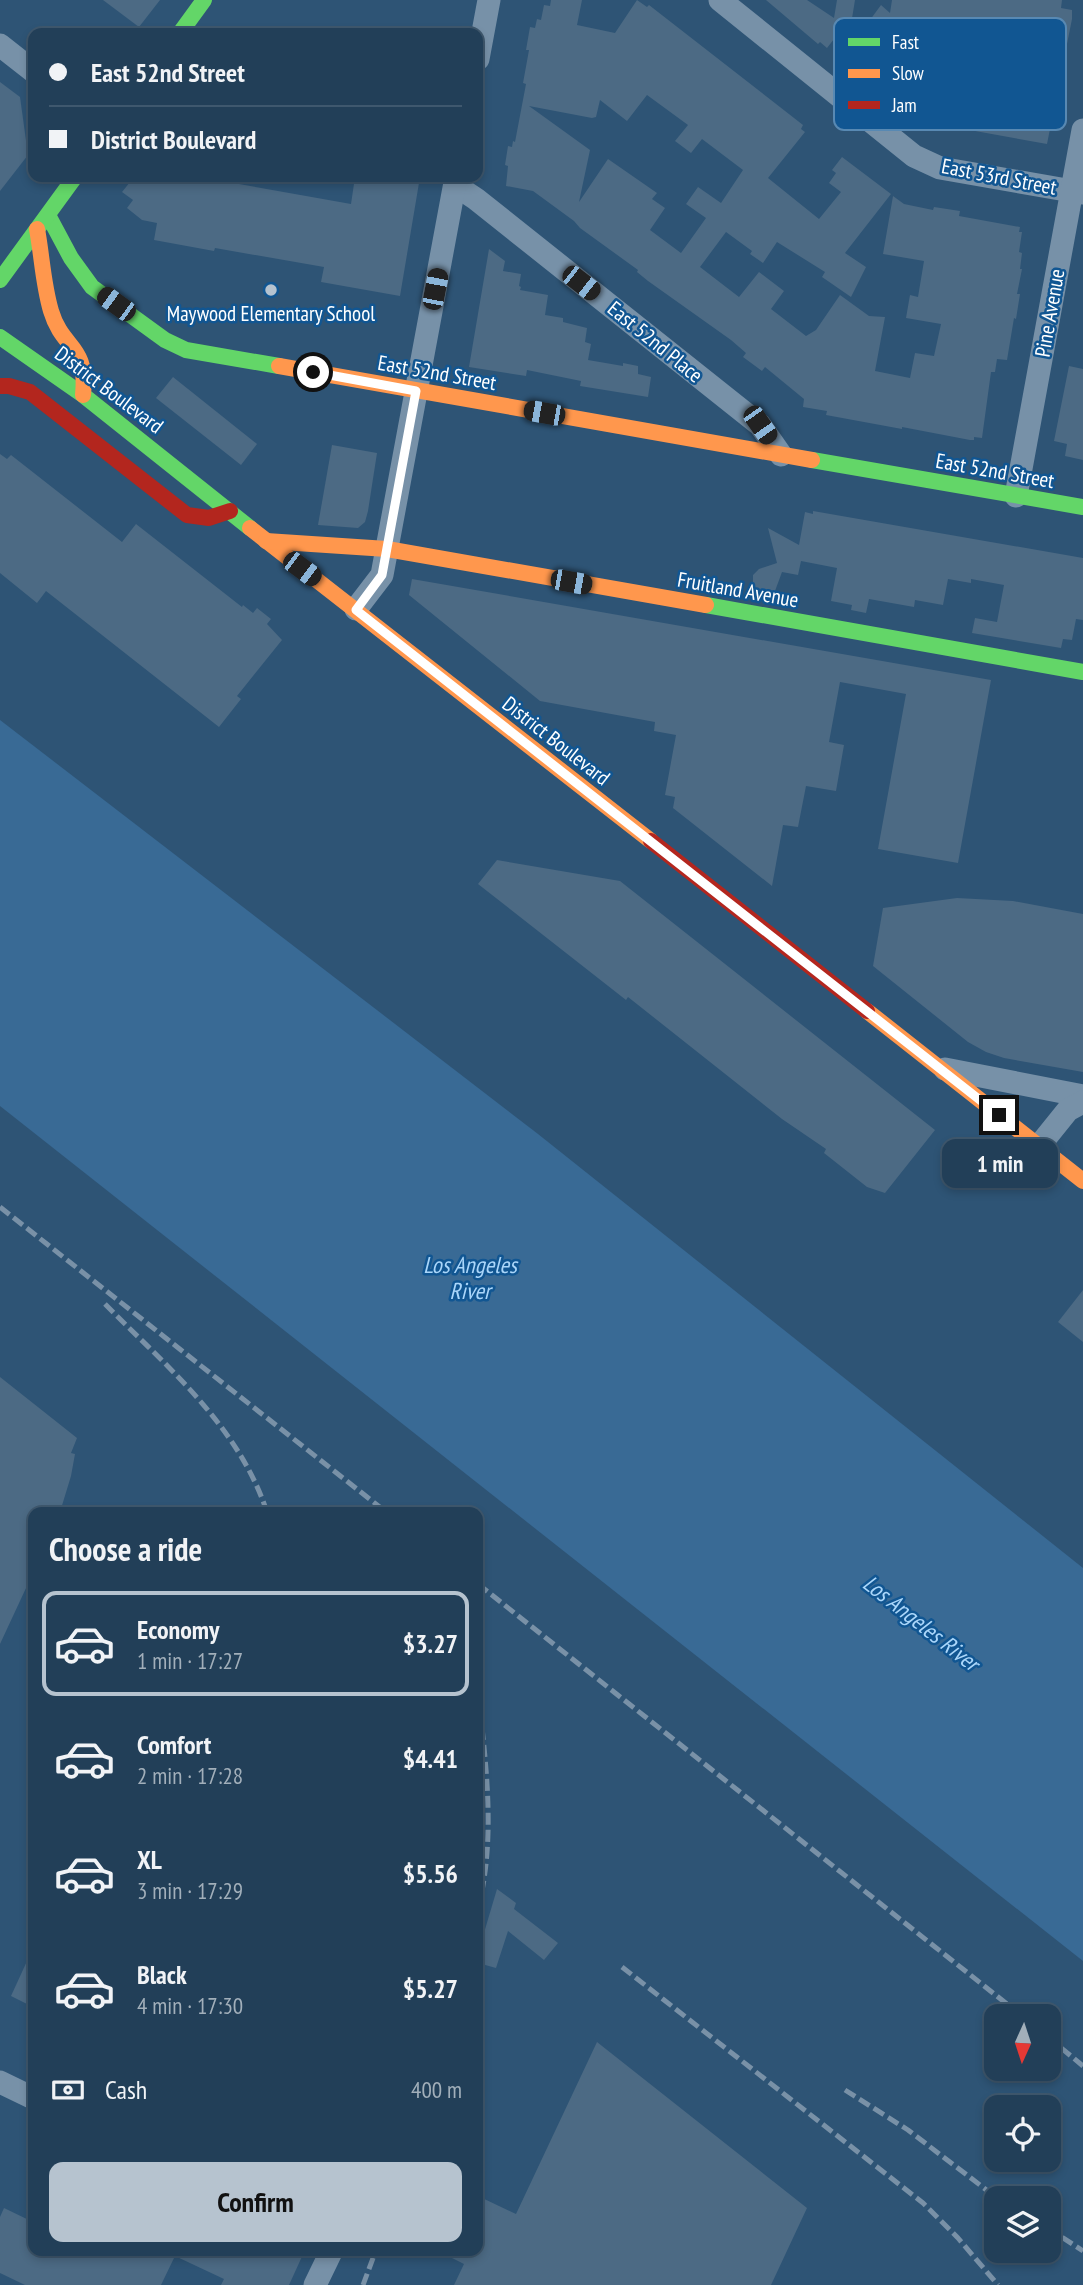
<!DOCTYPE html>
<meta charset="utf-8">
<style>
:root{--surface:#223f58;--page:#2e4a61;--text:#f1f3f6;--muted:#a2afba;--line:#3f586e;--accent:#b6c3cf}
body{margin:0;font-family:"PT Sans Narrow",sans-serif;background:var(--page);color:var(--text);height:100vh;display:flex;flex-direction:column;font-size:26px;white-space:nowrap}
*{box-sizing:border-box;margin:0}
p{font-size:23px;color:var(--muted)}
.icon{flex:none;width:38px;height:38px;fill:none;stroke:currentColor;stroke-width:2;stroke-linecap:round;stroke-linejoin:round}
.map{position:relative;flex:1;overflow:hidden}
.sheet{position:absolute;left:28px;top:1507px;width:455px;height:749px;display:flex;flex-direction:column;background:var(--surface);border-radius:14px;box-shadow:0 4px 10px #0003,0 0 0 2px var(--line)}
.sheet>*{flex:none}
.top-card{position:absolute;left:28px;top:28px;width:455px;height:154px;border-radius:14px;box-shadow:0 4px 10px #0003,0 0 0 2px var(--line);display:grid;align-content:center;height:154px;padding:0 21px;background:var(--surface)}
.needle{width:46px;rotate:183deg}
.fabs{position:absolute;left:984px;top:2004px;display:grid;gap:14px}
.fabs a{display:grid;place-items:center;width:77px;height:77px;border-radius:14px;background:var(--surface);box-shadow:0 4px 10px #0003,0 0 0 2px var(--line);font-size:35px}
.end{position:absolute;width:32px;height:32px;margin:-16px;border:9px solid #fff;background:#111;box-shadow:0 0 0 4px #111}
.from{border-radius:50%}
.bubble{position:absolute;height:49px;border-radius:14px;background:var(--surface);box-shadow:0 4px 10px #0003,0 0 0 2px var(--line);font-size:23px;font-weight:700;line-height:49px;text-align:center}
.car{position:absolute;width:21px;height:42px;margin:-21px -10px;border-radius:9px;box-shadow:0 0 5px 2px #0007;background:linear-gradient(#222 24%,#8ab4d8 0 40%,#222 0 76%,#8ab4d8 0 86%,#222 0)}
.top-card b{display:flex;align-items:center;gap:24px;height:66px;font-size:26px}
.top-card b+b{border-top:2px solid var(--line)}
.top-card i{width:18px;height:18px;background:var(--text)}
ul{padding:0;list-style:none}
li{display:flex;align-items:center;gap:21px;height:105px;margin:0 14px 10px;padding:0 7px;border:4px solid transparent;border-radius:14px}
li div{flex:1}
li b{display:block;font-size:26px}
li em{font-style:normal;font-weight:700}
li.selected{border-color:var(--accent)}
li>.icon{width:63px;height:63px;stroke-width:1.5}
h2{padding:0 21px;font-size:32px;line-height:84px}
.pay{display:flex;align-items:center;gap:18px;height:77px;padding:0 21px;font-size:26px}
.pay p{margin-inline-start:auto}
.primary-button{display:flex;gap:14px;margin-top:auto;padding:14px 21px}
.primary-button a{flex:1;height:80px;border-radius:14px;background:var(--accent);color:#111;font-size:28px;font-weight:700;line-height:80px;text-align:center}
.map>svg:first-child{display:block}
.water{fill:#396a95}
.building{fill:#4c6a84;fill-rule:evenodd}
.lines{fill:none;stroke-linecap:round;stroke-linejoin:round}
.street{stroke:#7791a8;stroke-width:23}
.fast{stroke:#63d668;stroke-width:16}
.slow{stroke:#ff974d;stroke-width:16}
.jam{stroke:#b3261e;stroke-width:16}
.rail{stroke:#7991a7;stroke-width:5;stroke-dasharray:12 5;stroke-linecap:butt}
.route{stroke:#fff;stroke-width:9}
.poi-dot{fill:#b6c3cf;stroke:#115692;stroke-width:2.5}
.labels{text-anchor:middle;stroke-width:5;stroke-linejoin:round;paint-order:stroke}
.street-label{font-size:21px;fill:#fff;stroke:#115692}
.poi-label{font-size:21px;fill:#fff;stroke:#115692}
.water-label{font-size:23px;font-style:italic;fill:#aad6fa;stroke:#115692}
.key{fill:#115692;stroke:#5889b3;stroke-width:2}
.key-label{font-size:19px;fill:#fff}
</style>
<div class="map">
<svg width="1083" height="2285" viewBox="0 0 1083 2285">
<rect width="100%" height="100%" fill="#2e5475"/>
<path class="water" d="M0,720L538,1134L1083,1568V1961L0,1106Z"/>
<g class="building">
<path d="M103,0H160L139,27Z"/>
<path d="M551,0H582L577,25L615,33L637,0L647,7L649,5L803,125L801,129L805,132L768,178L819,219L841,192L829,183L836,173L832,170L842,157L891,194L845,253L866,267L851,297L822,277L825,272L777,242L763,263L750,254L752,251L726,232L700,267L739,297L759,272L784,291L771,309L806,336L816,330L840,295L869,316L885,317L875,371L910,378L915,353L934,356L941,324L906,318L910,295L918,297L924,261L883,254L893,196L904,204L933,210L934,207L960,211L959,216L1020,227L1019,232H1022L1019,252L1022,253L1020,269H1022L1017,294H1020L1016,319L1014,318L1007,360L997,359L995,372H991L982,438L974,437V440H970L902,427V429L826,415L827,411L803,407L804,399L765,367L762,371L743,357L746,353L731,340L648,281L637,272L638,270L580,228L574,221L533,191L506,186L508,166L505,165L508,146L512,147L513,141L515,142L526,84L523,83L529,50H526L530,27L535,28L537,19L541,20L544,5L550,6ZM647,95L688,125L675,141L691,153L702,139L743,170L721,203L698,187L686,204L706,218L681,253L650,230L665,208L652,199L657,193L608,159L579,202L590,150L529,106L592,118L596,117L600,100L627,121Z"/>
<path d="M766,0H807L834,18L837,0H855L847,49L834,39L827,48L820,42L818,44Z"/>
<path d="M892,0H1062L1061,8L1072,10V19L1047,144L942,125L955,53L916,104L868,69L870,67L848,50L881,5L890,13ZM992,45L1045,55L1037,96L1003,90L1005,80L986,77Z"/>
<path d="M0,82L20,97L28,155L0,191Z"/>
<path d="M134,177H221L220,180L239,184L351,204L355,177H420L400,296L321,282L324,267L215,248L214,251L154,240L157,223L142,220L127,208L133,200L122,192Z"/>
<path d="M489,249L505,261L503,271L521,274L519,286L521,287L520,290L548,295L545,315L563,318V322L587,328L585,342L591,344L588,360L623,366V363L638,366V374L651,377L648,397L580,386L581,381L527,370L526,376L469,367Z"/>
<path d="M1069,366L1083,369V460L1065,456L1067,444L1054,441Z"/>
<path d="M173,377L257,444L241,465L156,398Z"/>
<path d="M332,445L377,453L368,511L365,522L358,528L318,525Z"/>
<path d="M0,454L7,459L11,455L122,542L136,524L242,607L243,605L253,613L257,608L271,619L267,624L282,640L237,696L241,699L219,727L46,591L37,603L0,573Z"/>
<path d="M813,511L1083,558V620L1076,619L1072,640L1063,639L1061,648L972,633L975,618L997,622L1004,585L971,579V583L948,579L943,605L915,600L914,607L869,599L866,613L851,610L852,605L831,601L837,568L801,561L798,575L782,572L775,591L767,595L759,594L753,587V575L759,569L777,563L768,528L799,545L805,512L813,514Z"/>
<path d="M412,579L991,680L958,863L878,849L906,694L840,682L829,742L844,745L836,791L806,786L798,827L783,825L772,886L673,808L675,797L665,795L676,735L654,731L655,722L540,701L409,595Z"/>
<path d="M497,860L620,881L935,1130L885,1193L867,1187L824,1153L826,1149L782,1119L628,997L626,1000L478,884Z"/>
<path d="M957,898L1013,901L1083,914V1072L1004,1058L986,1052L968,1042L873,966L883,908Z"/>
<path d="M1083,1290V1342L1058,1322Z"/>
<path d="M0,1377L77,1438L71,1453L75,1454L71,1476L60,1512H33V1573L0,1644Z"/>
<path d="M497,1889L516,1903L514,1909L558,1943L544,1960L508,1931L496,1968L478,1963V1953Z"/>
<path d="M33,1948V2007L11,1996Z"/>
<path d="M597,2042L807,2208L771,2285H454L464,2264L436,2250H478V2196L516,2214Z"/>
<path d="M4,2208L33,2222V2250H305L289,2285H221L224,2279L175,2256L161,2285H25L0,2273V2217Z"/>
</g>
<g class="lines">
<g class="street">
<path d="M720,0L914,156L940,168L1083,193"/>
<path d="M0,45L33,71"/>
<path d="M478,59L489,0"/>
<path d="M455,185L476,199L760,425L781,455"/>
<path d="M1016,496L1083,130"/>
<path d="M356,609L382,575L456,177"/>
<path d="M945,1069L1083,1096"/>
<path d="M1039,1146L1068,1110L1083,1102"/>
<path d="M0,2082L33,2098"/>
<path d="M315,2285L332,2250"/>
</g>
<g class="fast">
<path d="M180,33L204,0"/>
<path d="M48,215L71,258L92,287L165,340L186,350L279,366"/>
<path d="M0,280L75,177"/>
<path d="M0,337L83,395L250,528"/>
<path d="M812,460L1083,507"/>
<path d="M706,605L1083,672"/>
</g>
<g class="slow">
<path d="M37,229C42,256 43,284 51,311C63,351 88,343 83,395"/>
<path d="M279,366L812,460"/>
<path d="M250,528L651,841"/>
<path d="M266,541L387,549L706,605"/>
<path d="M867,1011L1083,1181"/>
</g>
<g class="jam">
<path d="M0,386H9L30,392L187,515L209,518L230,511"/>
<path d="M651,841L867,1011"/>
</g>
<g class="rail">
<path d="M0,1207L386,1512"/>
<path d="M105,1304C167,1367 238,1425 267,1512"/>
<path d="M478,1584L1022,2016"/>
<path d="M478,1909C494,1846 488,1782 481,1718"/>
<path d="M622,1967L923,2203L958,2238L998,2285"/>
<path d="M1048,2037L1083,2066"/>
<path d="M845,2090L908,2130L997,2198"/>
<path d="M1048,2228L1083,2251"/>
<path d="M363,2285L376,2250"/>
</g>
</g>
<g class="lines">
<path class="route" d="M313,372L416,391L382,575L356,610L999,1115"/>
</g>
<circle class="poi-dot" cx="271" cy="290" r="7"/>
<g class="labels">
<g class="street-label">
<text transform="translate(999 177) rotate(11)" y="7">East 53rd Street</text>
<text transform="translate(1050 313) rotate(-80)" y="7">Pine Avenue</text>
<text transform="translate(655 342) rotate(39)" y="7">East 52nd Place</text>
<text transform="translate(437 373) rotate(10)" y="7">East 52nd Street</text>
<text transform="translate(109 390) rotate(37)" y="7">District Boulevard</text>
<text transform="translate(995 471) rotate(10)" y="7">East 52nd Street</text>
<text transform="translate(738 590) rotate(10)" y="7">Fruitland Avenue</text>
<text transform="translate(556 741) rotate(38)" y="7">District Boulevard</text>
</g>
<g class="poi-label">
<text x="271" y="321">Maywood Elementary School</text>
</g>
<g class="water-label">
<text x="470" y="1273">Los Angeles<tspan x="470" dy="26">River</tspan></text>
<text transform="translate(921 1623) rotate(38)" y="8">Los Angeles River</text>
</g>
</g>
<rect x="834" y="18" width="232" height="112" rx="10" class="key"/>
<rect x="848" y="38" width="32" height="8" fill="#63d668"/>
<rect x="848" y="69" width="32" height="9" fill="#ff974d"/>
<rect x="848" y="101" width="32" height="8" fill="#b3261e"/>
<g class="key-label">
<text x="892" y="49">Fast</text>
<text x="892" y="80">Slow</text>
<text x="892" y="112">Jam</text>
</g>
</svg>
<div class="fabs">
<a><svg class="needle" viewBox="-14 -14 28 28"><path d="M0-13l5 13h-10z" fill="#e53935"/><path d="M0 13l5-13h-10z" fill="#a2afba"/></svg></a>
<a><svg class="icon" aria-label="locate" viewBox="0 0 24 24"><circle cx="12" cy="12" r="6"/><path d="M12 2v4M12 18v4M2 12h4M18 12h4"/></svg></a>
<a><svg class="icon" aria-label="layers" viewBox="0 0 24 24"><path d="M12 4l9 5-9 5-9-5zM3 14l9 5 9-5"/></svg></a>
</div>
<i class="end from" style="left:313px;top:372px"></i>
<i class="end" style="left:999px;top:1115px"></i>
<div class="bubble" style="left:942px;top:1139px;width:116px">1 min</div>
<i class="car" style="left:581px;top:283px;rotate:128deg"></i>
<i class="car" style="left:435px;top:289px;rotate:11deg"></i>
<i class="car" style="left:116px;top:304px;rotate:306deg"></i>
<i class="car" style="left:544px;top:413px;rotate:280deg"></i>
<i class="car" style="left:760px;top:425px;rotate:145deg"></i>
<i class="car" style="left:302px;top:569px;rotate:127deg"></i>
<i class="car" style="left:571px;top:582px;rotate:100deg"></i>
<div class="top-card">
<b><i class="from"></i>East 52nd Street</b>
<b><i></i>District Boulevard</b>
</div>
<section class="sheet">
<h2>Choose a ride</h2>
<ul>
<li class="selected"><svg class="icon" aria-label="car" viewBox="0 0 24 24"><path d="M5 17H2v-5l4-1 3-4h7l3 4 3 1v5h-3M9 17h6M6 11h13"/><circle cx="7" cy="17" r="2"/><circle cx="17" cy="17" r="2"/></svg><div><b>Economy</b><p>1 min · 17:27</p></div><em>$3.27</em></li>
<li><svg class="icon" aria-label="car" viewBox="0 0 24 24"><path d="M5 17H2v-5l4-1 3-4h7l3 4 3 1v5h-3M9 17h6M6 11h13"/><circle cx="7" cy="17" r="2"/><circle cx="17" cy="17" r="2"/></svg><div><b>Comfort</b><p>2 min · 17:28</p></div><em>$4.41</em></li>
<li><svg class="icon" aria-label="car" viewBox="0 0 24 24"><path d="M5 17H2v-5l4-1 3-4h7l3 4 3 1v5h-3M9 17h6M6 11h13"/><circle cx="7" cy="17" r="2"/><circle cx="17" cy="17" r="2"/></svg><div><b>XL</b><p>3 min · 17:29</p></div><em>$5.56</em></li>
<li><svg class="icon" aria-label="car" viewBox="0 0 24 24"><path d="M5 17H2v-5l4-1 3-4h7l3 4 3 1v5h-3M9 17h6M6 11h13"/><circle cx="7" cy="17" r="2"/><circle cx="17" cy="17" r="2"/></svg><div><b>Black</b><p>4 min · 17:30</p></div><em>$5.27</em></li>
</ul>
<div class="pay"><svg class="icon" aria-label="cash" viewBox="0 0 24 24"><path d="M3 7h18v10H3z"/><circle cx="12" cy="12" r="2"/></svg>Cash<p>400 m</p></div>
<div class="primary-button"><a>Confirm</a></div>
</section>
</div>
